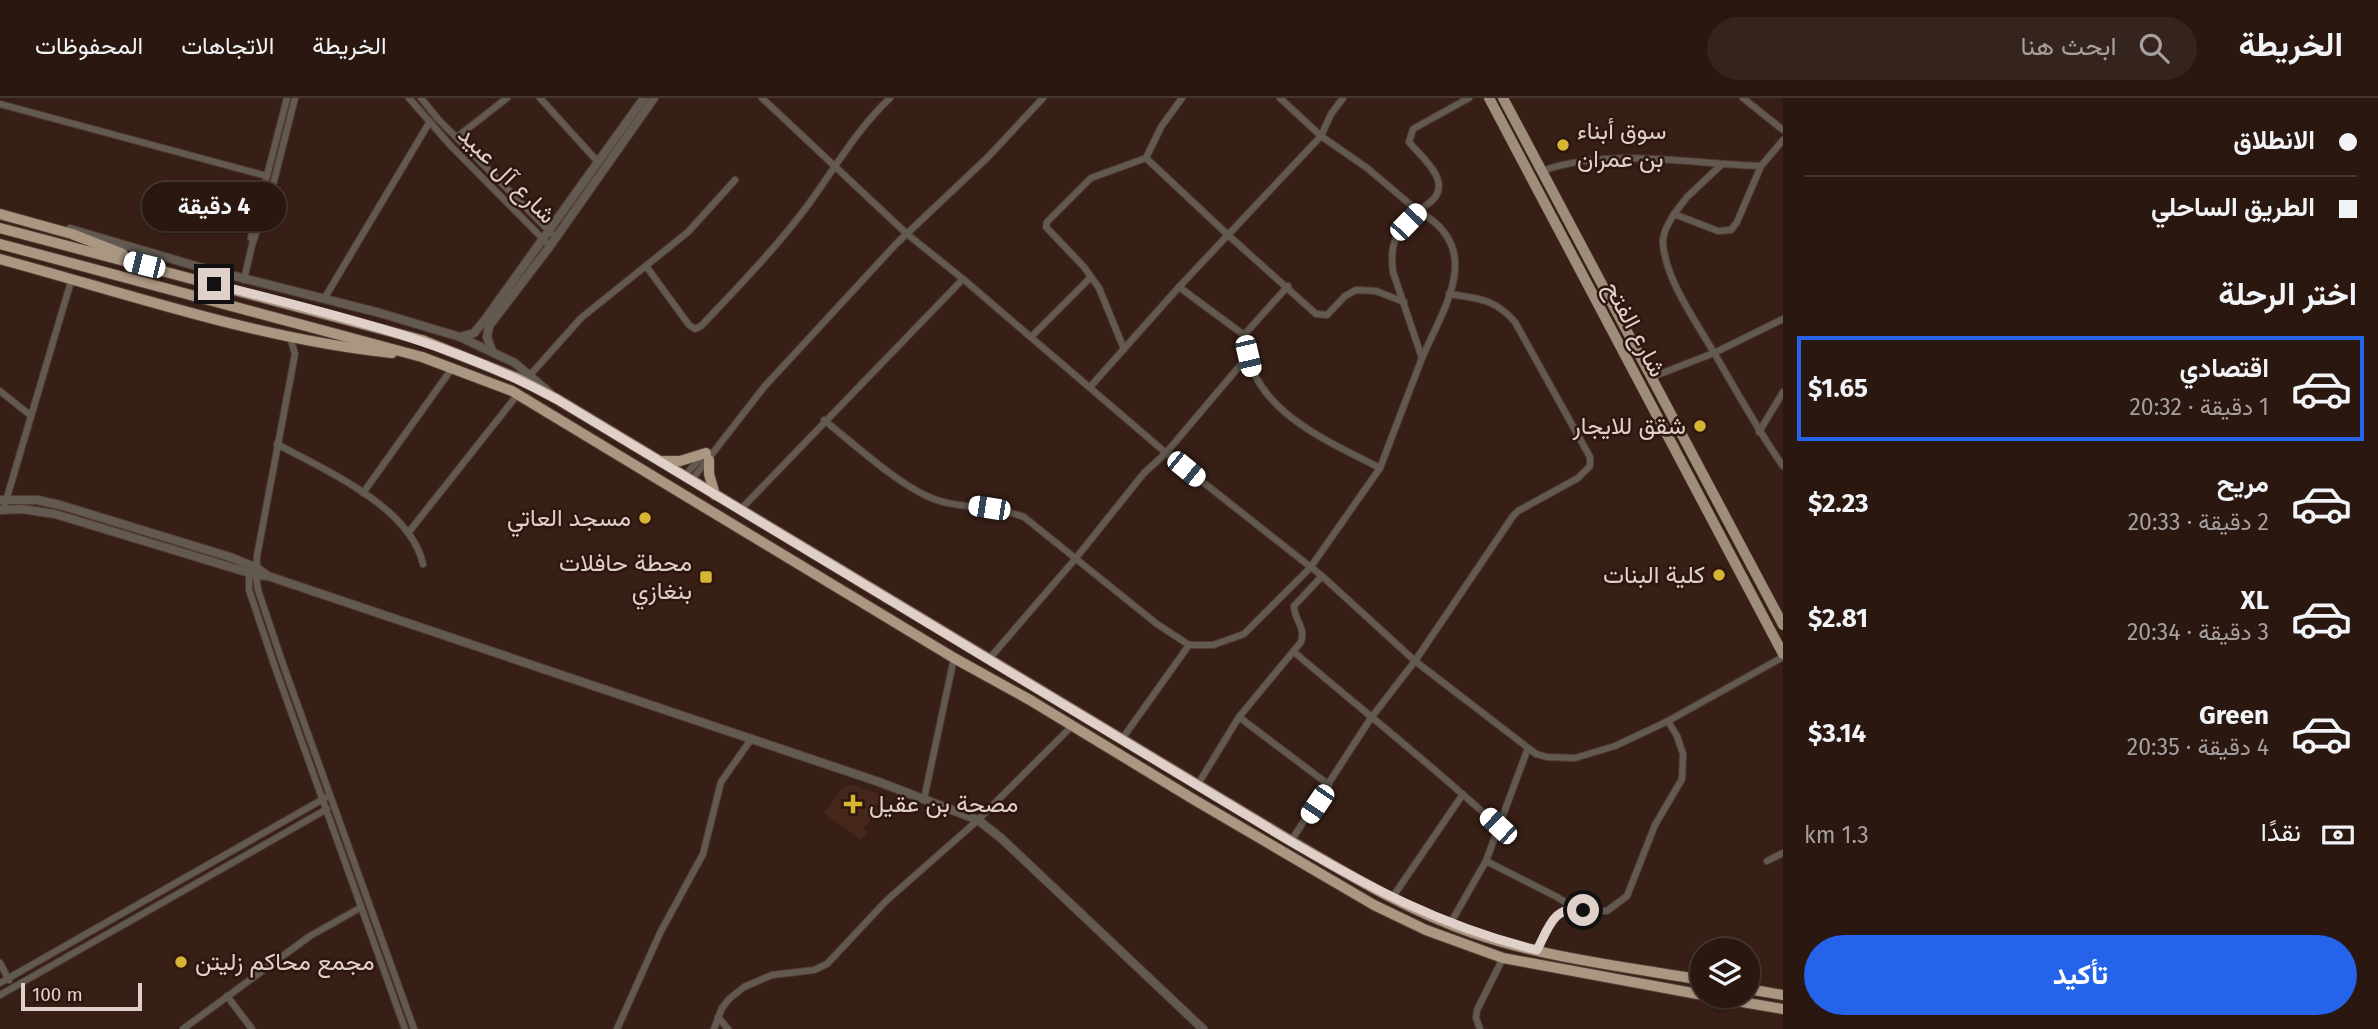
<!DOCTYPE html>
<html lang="ar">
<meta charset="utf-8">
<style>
:root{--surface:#291710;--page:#35241e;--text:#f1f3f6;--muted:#a59f9f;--line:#453630;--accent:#2563eb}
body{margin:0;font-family:"Fira Sans",Vazirmatn,sans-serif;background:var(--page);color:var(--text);direction:rtl;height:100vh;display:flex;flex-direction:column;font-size:26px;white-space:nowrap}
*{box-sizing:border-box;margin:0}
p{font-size:23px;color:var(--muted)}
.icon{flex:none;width:38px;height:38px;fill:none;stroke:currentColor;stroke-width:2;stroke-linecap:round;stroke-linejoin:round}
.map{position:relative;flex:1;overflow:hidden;direction:ltr}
.sheet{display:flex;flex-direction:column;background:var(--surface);width:595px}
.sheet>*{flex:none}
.hud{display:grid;align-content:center;height:154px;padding:0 21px;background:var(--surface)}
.buttons{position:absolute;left:1690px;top:840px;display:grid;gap:14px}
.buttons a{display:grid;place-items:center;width:70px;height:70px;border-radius:50%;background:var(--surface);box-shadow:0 2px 5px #0004,0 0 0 2px var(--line);font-size:35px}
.scale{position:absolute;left:21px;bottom:18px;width:121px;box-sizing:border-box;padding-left:7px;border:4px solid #e0d0ca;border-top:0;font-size:19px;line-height:24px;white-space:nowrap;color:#e0d0ca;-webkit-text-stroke:5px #2d160d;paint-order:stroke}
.end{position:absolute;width:32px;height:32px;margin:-16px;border:9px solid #e0d0ca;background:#111;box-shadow:0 0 0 4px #111}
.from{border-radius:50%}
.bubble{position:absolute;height:49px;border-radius:24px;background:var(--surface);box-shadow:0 2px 5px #0004,0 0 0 2px var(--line);font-size:23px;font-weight:700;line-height:49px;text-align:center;direction:rtl}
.car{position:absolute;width:21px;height:42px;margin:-21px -10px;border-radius:9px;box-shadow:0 0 5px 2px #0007;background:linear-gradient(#fff 24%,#345 0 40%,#fff 0 76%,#345 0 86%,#fff 0)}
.hud b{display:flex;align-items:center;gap:24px;height:66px;font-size:26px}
.hud b+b{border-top:2px solid var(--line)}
.hud i{width:18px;height:18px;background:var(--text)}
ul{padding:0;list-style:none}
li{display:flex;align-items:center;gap:21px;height:105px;margin:0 14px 10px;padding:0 7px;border:4px solid transparent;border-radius:0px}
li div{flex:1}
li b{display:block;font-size:26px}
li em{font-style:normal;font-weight:700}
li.active{border-color:var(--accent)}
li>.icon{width:63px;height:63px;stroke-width:1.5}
h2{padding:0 21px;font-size:32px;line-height:84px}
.pay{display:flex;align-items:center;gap:18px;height:77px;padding:0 21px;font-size:26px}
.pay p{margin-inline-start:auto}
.primary-button{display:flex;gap:14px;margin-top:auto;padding:14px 21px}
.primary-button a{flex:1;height:80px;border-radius:42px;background:var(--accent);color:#fff;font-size:28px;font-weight:700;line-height:80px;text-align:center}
header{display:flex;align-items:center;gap:42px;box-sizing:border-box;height:98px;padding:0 35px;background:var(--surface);border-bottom:2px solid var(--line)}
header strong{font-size:33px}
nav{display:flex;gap:38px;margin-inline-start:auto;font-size:24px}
.search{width:490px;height:63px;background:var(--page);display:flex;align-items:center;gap:18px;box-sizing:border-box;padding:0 24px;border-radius:38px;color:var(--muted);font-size:26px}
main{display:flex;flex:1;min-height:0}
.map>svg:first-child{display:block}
.built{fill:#45271b}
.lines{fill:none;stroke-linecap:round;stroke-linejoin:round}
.minor-casing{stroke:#523b33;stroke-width:8}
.tertiary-casing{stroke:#523b33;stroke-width:10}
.primary-casing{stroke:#523b33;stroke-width:11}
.trunk-casing{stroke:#523b33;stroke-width:12}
.minor{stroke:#625a51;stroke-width:6}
.tertiary{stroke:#625a51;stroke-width:8}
.primary{stroke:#9e8d7a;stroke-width:10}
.trunk{stroke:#aa9782;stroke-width:10}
.route{stroke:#e0d0ca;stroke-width:9}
.poi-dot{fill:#d6b534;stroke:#2d160d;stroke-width:2.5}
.labels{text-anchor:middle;stroke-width:5;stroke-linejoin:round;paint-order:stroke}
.poi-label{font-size:24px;fill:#e0d0ca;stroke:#2d160d;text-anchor:end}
.street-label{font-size:24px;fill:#e0d0ca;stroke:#2d160d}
</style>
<header>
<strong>الخريطة</strong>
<div class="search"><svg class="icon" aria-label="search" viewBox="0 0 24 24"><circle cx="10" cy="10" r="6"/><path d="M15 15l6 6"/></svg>ابحث هنا</div>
<nav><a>الخريطة</a><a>الاتجاهات</a><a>المحفوظات</a></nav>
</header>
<main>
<section class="sheet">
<div class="hud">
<b><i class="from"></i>الانطلاق</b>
<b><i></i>الطريق الساحلي</b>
</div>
<h2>اختر الرحلة</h2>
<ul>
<li class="active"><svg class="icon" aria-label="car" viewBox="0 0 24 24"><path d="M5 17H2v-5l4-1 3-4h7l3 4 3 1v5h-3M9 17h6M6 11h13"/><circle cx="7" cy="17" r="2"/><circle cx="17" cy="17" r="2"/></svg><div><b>اقتصادي</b><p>1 دقيقة · 20:32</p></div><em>$1.65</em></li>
<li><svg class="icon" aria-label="car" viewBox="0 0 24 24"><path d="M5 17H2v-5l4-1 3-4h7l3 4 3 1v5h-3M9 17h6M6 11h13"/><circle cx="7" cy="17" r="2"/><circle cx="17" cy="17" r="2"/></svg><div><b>مريح</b><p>2 دقيقة · 20:33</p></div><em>$2.23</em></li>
<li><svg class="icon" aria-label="car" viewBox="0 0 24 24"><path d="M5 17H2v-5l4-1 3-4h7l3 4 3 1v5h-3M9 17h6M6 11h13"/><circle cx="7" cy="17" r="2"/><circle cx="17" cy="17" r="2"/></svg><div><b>XL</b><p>3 دقيقة · 20:34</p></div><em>$2.81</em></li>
<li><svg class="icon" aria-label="car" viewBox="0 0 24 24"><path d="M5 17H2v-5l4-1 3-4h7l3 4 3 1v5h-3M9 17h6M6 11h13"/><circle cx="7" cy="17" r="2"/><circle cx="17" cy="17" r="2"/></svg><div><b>Green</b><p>4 دقيقة · 20:35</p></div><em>$3.14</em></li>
</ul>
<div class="pay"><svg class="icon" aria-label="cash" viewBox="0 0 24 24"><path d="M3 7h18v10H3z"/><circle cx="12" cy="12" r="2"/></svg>نقدًا<p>1.3 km</p></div>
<div class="primary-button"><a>تأكيد</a></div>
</section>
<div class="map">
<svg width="1783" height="931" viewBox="0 0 1783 931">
<rect width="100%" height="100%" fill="#371f16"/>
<path class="built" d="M850,686L883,697L868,717L872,720L863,731L867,734L861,742L824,715L843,689Z"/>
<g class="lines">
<defs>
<g id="minor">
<path d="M409,0L451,48L550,148"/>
<path d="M421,0L438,21L552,136"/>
<path d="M540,0L598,64"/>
<path d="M762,0L907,136L963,181L1166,355L1322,478L1415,563L1536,656L1547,659L1575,660L1615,648L1668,623L1783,559"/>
<path d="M1743,0L1783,32"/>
<path d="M0,6L267,78"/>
<path d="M457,39L507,0"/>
<path d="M1783,42L1761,68L1737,124L1731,132L1718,133L1674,116C1669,125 1662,135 1663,146C1666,182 1695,222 1713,253C1736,292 1757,331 1783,368"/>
<path d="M1146,60L1228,137L1316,216L1327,217L1345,198L1356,192L1376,193L1404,204"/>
<path d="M1542,73C1611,49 1689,66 1761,68"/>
<path d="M1674,116L1687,99L1721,67"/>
<path d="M251,140L287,0"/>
<path d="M646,168L689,227L695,231L701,228C738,189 776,150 808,107C835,70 857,31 890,0"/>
<path d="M244,182L252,147L274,83L295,0"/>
<path d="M1179,189L1244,237"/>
<path d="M324,201L429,25"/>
<path d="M290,239L295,256L257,458L256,477L258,492L284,569L414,931"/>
<path d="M1031,239L1091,179"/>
<path d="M1124,251L1099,190L1084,169L1046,129L1047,124L1091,80L1146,60L1161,29L1182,0"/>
<path d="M1248,258C1262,317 1332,345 1380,370"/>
<path d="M1422,260C1444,209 1486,150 1418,113C1424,109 1432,104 1436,98C1448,79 1419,57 1409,44L1413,31L1469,0"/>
<path d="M531,276L581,220L688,134L735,82"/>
<path d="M1652,279L1714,255L1783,221"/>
<path d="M1090,289L1179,189L1321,38L1331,16L1343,0"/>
<path d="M0,293L30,317"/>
<path d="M824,322C854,346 895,384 929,399C955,411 993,407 1024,419L1157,526L1189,547H1213L1244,536L1310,470L1380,370L1422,260L1393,174C1389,142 1397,135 1418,113L1367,70L1321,38L1280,0"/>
<path d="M1759,334L1783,294"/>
<path d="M277,346C324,372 410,408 423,466"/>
<path d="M684,378L702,359"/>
<path d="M691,383L764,289L896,146L988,59L1043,0"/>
<path d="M363,395L453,269"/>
<path d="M5,406L72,180"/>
<path d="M740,412L963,181"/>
<path d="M408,435L518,296"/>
<path d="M249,472V492L276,572L405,931"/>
<path d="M1294,554C1362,612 1432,667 1498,728"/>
<path d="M989,561L1076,460L1144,375L1166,355L1248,258L1244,237L1288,188"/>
<path d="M1239,619L1329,687"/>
<path d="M1122,641L1189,547"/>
<path d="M1198,686L1239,619L1301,544C1306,529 1294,522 1294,508L1322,478"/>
<path d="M924,701L954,560"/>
<path d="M1291,743L1371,620L1415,563L1513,418L1518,413L1578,380L1590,368V359L1515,224C1495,201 1478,200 1449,196"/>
<path d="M1486,763L1557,799L1574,810"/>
<path d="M1767,763L1783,755"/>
<path d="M1392,800L1463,696"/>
<path d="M1450,826L1486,763L1528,650"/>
<path d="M1537,852L1552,825L1557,817L1566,811L1607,813L1627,798L1655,727L1682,681L1683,656L1677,638L1668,623"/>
<path d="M0,865L9,882"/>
<path d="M0,885L325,700"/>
<path d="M0,897L327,711"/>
<path d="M227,898L252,931"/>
<path d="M718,919L728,931"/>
<path d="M183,931L310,838L360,810"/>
<path d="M617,931L660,835L703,756L721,684L752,640"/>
<path d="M714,931L722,910L729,901L744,889L772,877L814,872L827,866L886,803L978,722L1072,628"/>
<path d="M1480,931L1476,920L1477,912L1503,860"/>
</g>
<g id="tertiary">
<path d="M70,131L199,169L380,215L460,239L515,265L550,295"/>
<path d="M460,239L474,235L484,223L644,0"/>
<path d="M492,253L487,239L489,228L550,148L654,0"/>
<path d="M0,402H37L60,407L230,459L257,470L268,478L879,684L978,722L1001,740L1203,931"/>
<path d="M0,412L22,411L55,416L256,477L268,478"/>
</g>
<g id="primary">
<path d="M1489,0L1783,556"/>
<path d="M1503,0L1783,527"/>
</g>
<g id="trunk">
<path d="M0,116L72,136L123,156"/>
<path d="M0,130L422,242L517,280L557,301L1291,743C1350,777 1408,813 1473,835C1546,860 1626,869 1703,882"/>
<path d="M0,146L422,259L512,293L954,560L1030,602L1193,701L1374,807L1426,832L1503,860L1703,897"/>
<path d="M0,161C129,196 258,241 392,255"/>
<path d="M709,362V376L715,397"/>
<path d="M660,363H680L706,355"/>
<path d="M1748,891L1783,897"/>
<path d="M1707,898L1783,911"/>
</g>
</defs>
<use href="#minor" class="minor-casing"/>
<use href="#tertiary" class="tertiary-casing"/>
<use href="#primary" class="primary-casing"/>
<use href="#trunk" class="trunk-casing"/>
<use href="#minor" class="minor"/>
<use href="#tertiary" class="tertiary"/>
<use href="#primary" class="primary"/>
<use href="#trunk" class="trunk"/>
</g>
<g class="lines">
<path class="route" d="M214,186C334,217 448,242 558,302L1283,739C1368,789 1441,828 1537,852C1548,831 1554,806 1583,812"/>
</g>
<g class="poi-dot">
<circle cx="1563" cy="47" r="7"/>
<circle cx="1700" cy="328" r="7"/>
<circle cx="645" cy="420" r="7"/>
<circle cx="1719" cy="477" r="7"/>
<rect x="699" y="472" width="14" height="14" rx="3.5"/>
<path d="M849.5 695.5h7v7h7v7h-7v7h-7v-7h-7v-7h7z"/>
<circle cx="181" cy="864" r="7"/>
</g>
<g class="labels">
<g class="poi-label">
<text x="1577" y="41" text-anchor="start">سوق أبناء<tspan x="1577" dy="28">بن عمران</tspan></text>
<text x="1686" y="336">شقق للايجار</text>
<text x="631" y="428">مسجد العاتي</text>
<text x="692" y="473">محطة حافلات<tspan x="692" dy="28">بنغازي</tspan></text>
<text x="1705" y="485">كلية البنات</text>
<text x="869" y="714" text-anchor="start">مصحة بن عقيل</text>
<text x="195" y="872" text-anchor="start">مجمع محاكم زليتن</text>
</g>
<g class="street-label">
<text transform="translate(507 77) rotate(45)" y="8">شارع آل عبيد</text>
<text transform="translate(1635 231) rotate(62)" y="8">شارع الفتح</text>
</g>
</g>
</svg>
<div class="buttons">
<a><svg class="icon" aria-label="layers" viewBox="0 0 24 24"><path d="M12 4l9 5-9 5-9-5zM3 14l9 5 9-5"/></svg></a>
</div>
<div class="scale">100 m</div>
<i class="end from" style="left:1583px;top:812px"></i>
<i class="end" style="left:214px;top:186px"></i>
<div class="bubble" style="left:142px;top:84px;width:144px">4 دقيقة</div>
<i class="car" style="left:1408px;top:124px;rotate:44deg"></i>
<i class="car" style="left:144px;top:167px;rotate:284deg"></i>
<i class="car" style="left:1248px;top:258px;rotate:167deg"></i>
<i class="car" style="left:1186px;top:371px;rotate:129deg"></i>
<i class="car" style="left:989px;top:410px;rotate:279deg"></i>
<i class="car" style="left:1317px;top:706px;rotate:214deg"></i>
<i class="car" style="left:1498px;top:728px;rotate:313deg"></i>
</div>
</main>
